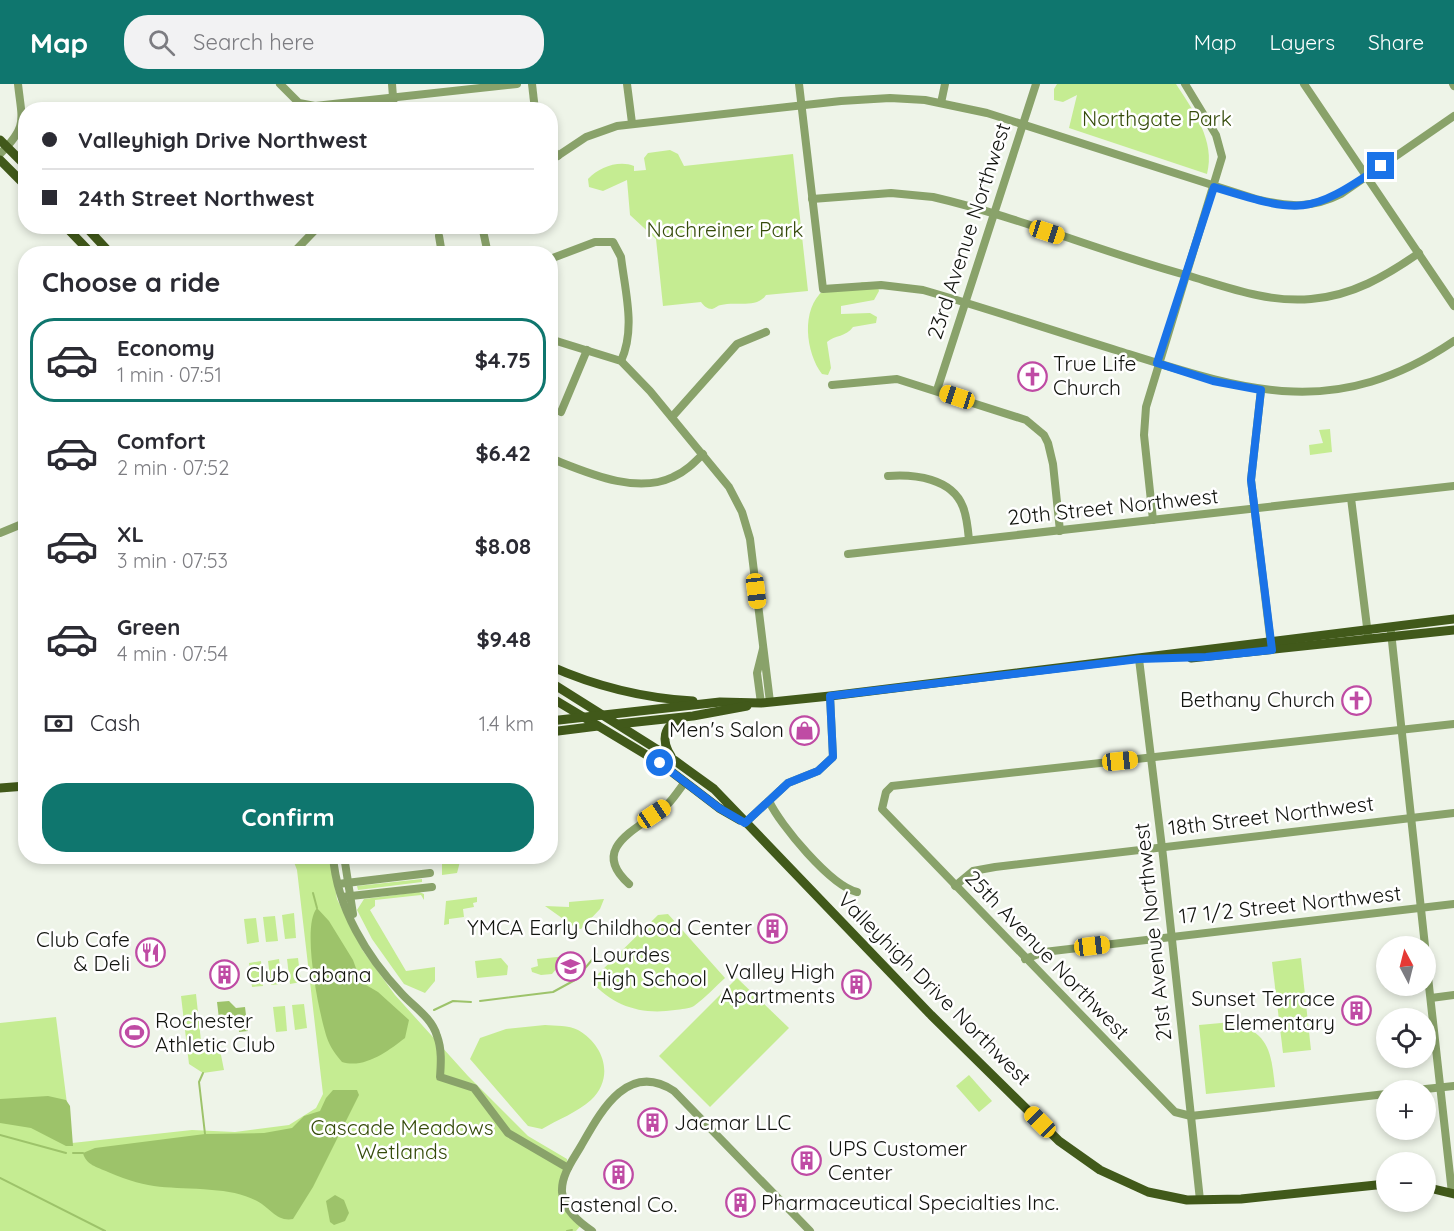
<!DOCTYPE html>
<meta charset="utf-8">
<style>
:root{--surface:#fff;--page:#f2f2f3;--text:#2b2b33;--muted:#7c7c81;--line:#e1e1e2;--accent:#0f766e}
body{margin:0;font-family:Quicksand,sans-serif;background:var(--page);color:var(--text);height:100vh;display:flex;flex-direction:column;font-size:22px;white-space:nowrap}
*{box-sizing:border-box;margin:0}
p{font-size:20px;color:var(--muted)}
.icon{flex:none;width:33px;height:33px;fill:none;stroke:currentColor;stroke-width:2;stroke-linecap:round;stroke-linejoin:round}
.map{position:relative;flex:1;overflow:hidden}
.sheet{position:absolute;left:18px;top:162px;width:540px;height:618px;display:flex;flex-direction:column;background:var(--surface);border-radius:24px;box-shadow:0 3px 9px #0003}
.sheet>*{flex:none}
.hud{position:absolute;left:18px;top:18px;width:540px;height:132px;border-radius:24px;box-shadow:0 3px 9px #0003;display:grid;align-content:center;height:132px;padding:0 24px;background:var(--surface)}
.needle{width:39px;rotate:353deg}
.buttons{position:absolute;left:1376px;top:852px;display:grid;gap:12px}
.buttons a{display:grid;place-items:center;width:60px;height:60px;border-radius:50%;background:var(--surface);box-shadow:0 3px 9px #0003;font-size:30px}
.end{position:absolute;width:27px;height:27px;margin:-14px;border:8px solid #1a73e8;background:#fff;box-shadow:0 0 0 3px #fff}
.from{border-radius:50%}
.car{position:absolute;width:18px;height:36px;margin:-18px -9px;border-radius:8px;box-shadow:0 0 4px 2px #0007;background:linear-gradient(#f5c518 24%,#345 0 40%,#f5c518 0 76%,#345 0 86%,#f5c518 0)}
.hud b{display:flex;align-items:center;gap:21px;height:57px;font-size:22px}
.hud b+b{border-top:2px solid var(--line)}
.hud i{width:15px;height:15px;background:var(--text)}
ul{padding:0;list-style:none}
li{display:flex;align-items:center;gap:18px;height:84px;margin:0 12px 9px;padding:0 12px;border:3px solid transparent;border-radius:24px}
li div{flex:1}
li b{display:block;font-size:22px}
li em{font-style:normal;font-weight:700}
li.current{border-color:var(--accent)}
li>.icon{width:54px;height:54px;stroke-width:1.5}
h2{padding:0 24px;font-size:27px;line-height:72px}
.pay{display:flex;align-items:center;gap:15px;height:66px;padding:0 24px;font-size:22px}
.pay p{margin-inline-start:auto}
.action{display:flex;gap:12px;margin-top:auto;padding:12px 24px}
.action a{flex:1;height:69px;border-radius:24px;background:var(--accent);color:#fff;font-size:24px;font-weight:700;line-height:69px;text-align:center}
header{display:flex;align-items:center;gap:36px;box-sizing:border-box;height:84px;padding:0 30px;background:var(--accent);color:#fff}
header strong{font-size:28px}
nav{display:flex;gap:33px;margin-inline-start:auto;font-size:21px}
.search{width:420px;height:54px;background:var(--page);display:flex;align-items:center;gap:15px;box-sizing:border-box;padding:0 21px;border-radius:24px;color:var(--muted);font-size:22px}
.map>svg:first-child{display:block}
.green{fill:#c5ec92}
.water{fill:#9dc36a}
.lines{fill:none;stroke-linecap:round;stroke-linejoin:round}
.stream{stroke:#9dc36a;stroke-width:2}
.minor{stroke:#89a26a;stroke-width:8}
.major{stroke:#41591a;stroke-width:9}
.route{stroke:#1a73e8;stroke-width:8}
.labels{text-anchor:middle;stroke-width:5;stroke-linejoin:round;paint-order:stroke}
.park-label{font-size:21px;fill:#354b0a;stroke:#fff}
.street-label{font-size:21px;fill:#12140f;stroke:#fff}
.poi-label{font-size:21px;fill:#12140f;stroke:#fff;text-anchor:start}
</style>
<header>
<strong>Map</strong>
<div class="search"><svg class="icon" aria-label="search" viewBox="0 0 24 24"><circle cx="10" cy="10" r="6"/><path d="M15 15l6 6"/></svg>Search here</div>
<nav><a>Map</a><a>Layers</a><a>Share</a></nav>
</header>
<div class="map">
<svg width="1454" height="1147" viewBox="0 0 1454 1147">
<rect width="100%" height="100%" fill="#eef4e8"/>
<g class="green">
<path d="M1057,0H1176C1193,26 1216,57 1207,90L1069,44L1077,11L1063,18L1054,16V5Z"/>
<path d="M670,66L678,70L684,82L793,70L808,207L766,211C757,225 735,217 721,221C718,221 716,224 712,225C707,225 704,222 701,218L663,222L656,155L630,131L627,96L603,107L589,103L588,95C599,83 619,76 634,82V87L646,86L644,74L648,69Z"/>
<path d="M862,198L877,200L879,207L874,216L841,222V230L870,229L877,233L876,239L853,243C846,253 835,251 827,258L831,284L828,291L822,290C806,269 800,225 824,206L854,203Z"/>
<path d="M1330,345L1332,368L1310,371L1309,361L1323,359L1319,346Z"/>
<path d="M292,773H330L337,815L363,867L395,911L468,992L528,1052L567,1075L568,1084L562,1108L582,1140L576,1147H0V939L56,933L72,1059L192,1046L235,1048L289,1041L316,1024L323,1010L297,786Z"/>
<path d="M461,774L457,789L442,791V778Z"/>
<path d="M422,795V798L358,806L357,802Z"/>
<path d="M419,808L424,810V816L421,811L375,816V822L370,826L406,887L435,883V897L425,909L404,900L372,855L357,826L364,815Z"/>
<path d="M477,813V818L473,819L474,823L463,825L464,833L449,835V840L444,841L446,817Z"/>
<path d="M604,815L600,825L581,845L576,844L545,822L569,823V818Z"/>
<path d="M294,829L296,854L285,855L282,831Z"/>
<path d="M668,830L725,894C715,903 705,914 694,922C689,925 681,925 675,926C642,931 614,923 591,897L658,831Z"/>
<path d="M275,832L278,857L266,858L263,833Z"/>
<path d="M256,834L259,858L247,860L244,835Z"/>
<path d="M567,872L552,890L541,891L532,888L531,884L538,882L537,875Z"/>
<path d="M298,874L301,898L290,900L287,875Z"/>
<path d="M501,874L508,882L507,891L477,894L475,877Z"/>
<path d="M1301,874L1311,966L1283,969L1272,878Z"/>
<path d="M279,875L282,900L271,901L268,877Z"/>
<path d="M261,877L263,902L252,903L249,879Z"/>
<path d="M737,894L789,944L710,1023L659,972Z"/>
<path d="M196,910L201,957L218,956L224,986L203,989L189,980L181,912Z"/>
<path d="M304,920L307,944L295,946L292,921Z"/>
<path d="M285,922L287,947L276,948L273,923Z"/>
<path d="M1232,938C1269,949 1271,967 1275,1003L1206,1010L1199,941Z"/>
<path d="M545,941C555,942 569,941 578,946C604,961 615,993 591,1016C578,1028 557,1036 542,1045L528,1042L470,975L480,954L506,945Z"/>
<path d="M969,991L992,1017L979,1028L956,1002Z"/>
</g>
<g class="water">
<path d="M317,824L329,837L353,876L361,898L378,908L409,936L405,954C388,967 365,985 342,978C336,971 330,963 327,954C319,930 301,842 317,824Z"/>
<path d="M229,917L236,924L245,923L248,947L239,948L238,936L232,942L220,943L217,918Z"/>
<path d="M333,1006H357L359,1011L313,1103L293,1135C277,1138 270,1124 257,1117C244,1110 227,1107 212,1106C168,1102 151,1107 108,1088C97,1083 86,1081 83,1069L95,1064L205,1050L264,1049L292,1044L304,1032L320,1027L326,1014Z"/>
<path d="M48,1012L66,1016L70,1022L73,1062H66L31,1044L0,1039V1015Z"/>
<path d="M335,1111L344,1116L349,1129L345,1137L334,1141L330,1138L326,1117Z"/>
</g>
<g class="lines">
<g class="stream">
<path d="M312,772V777"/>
<path d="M313,809L317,824"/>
<path d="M480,917L553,908L575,896L597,870"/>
<path d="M434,926L453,917L471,918"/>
<path d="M203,989L199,998L205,1050"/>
<path d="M0,1051L66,1069"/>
<path d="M73,1069H83"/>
<path d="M0,1094L105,1147"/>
<path d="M567,1147L572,1146"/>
</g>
<g class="minor">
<path d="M280,0L299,19L315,22L517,0"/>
<path d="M392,0L394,26"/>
<path d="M532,0L535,26"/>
<path d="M627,0L632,39"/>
<path d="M799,0L823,205L881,201L923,206C989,225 1054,247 1119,267C1246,307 1334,338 1454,257"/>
<path d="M1304,0L1454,222"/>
<path d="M1453,0L1454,2"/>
<path d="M941,19L945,0"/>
<path d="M550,62L558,72"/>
<path d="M0,70C28,42 22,37 18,0"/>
<path d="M550,77L586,53L617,42L841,17L890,14L925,16L987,29L1256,115C1287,123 1312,125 1341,110L1454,32"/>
<path d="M812,115L891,109L933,113C1019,133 1101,168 1186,191C1227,203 1268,219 1311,215C1352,212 1386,192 1419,169"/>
<path d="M482,142L488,170"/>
<path d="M439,152L442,170"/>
<path d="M292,170L319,142"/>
<path d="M550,175L595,158H613L621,173C625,207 636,245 621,277"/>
<path d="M550,255L621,277L650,307L729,403L742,428L750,455L770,618"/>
<path d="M832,301L897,295L1026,336L1044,351L1048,359L1053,380L1060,447"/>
<path d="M937,306L1036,0"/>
<path d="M1261,306L1251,396L1271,561"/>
<path d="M561,328L587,266"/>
<path d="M672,333L737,260L766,248"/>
<path d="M550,374C586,388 635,411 673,393C685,388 694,379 703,370"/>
<path d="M888,392C914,390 952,394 963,423C967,433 968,445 969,456"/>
<path d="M1351,414L1368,551"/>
<path d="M1153,436L1144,351L1146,323L1222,73L1216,51L1185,0"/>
<path d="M0,449L22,440"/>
<path d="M848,470L1454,402"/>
<path d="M1391,548L1425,862"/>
<path d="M1139,575L1163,772L1200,1116"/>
<path d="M761,619L757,589L763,565"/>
<path d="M769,717C780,741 831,802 857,808"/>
<path d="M745,739L788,699L818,687L833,673L830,612"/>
<path d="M333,772C337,824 367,873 402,910C414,923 432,934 437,952C442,965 441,980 440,993L474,1004L508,1049L568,1084"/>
<path d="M344,772L353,830"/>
<path d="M338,800L430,789"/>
<path d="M629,800C586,762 644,743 667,721C674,714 679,706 685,698"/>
<path d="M955,802L973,787L995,783L1454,729"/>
<path d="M342,813L432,803"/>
<path d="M1425,866L1452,1109"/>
<path d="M1025,875L1044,868L1454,820"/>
<path d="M1431,914L1454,911"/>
<path d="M1416,1006L1454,1002"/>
<path d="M1386,1010L1191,1032L1175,1028L882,725L886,708L892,702L1454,640"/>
<path d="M592,1147C579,1138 564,1126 562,1108C561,1091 573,1076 581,1062C600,1029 627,976 674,1007L810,1147"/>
</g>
<g class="major">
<path d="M0,56L26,82"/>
<path d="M0,76L26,102"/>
<path d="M65,142L92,170"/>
<path d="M85,142L111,170"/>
<path d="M1191,574L1454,546"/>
<path d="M550,582C597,603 642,614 693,617"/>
<path d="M550,598L674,676L714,705L931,931L1059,1057L1100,1086L1148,1108L1187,1116L1241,1115L1386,1100"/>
<path d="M550,613L660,679L719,724L740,736"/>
<path d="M550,637L720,618L761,619L830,612L1454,535"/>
<path d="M618,640L693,632L747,622"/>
<path d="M550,648L598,642"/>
<path d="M671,672C661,657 663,642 681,635"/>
<path d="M0,704L26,702"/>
<path d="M1425,1103L1454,1110"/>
</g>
</g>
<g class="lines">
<path class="route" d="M660,679L719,724L745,739L788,699L818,687L833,673L830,612L1139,575L1206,573L1272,566L1251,396L1261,306L1213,297L1157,279L1214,103C1299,129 1307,133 1381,82"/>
</g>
<defs>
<symbol id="church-ring" viewBox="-11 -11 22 22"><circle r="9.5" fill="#fff" stroke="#bf4ba4" stroke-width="1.5"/><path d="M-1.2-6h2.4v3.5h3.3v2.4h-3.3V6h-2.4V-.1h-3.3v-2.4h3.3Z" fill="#bf4ba4"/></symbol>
<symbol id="shop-ring" viewBox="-11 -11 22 22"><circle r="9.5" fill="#fff" stroke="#bf4ba4" stroke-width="1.5"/><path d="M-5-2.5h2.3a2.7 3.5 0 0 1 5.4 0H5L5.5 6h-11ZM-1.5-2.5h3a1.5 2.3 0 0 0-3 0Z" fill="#bf4ba4"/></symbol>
<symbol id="building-ring" viewBox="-11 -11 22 22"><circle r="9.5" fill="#fff" stroke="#bf4ba4" stroke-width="1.5"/><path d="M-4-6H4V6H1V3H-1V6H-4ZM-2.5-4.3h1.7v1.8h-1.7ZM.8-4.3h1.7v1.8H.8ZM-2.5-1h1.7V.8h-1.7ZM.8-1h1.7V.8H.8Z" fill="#bf4ba4"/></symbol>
<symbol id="restaurant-ring" viewBox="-11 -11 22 22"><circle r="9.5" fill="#fff" stroke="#bf4ba4" stroke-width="1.5"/><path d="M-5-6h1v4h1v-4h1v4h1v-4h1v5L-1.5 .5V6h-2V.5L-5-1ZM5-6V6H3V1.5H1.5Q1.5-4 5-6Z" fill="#bf4ba4"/></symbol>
<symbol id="school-ring" viewBox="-11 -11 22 22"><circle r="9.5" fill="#fff" stroke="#bf4ba4" stroke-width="1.5"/><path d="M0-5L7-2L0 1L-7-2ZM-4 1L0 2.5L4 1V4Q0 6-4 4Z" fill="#bf4ba4"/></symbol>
<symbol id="stadium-ring" viewBox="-11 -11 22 22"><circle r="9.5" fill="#fff" stroke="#bf4ba4" stroke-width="1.5"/><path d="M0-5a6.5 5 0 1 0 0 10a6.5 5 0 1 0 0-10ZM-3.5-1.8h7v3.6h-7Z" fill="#bf4ba4"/></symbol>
</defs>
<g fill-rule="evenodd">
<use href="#church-ring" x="1016" y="276" width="33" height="33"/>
<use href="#church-ring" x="1340" y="600" width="33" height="33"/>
<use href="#shop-ring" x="788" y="630" width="33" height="33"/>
<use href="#building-ring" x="756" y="828" width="33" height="33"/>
<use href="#restaurant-ring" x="134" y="852" width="33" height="33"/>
<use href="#school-ring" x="554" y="866" width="33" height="33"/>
<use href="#building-ring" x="208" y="874" width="33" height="33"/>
<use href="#building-ring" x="840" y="884" width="33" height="33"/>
<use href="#building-ring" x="1340" y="910" width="33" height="33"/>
<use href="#stadium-ring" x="118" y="932" width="33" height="33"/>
<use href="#building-ring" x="636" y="1022" width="33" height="33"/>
<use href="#building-ring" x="790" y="1060" width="33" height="33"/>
<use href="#building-ring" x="602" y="1074" width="33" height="33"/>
<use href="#building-ring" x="724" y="1102" width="33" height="33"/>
</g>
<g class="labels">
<g class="park-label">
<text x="1157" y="42">Northgate Park</text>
<text x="725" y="153">Nachreiner Park</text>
<text x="402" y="1051">Cascade Meadows<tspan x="402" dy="24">Wetlands</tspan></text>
</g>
<g class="street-label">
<text transform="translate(969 147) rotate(-72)" y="7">23rd Avenue Northwest</text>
<text transform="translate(1113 423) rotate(-6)" y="7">20th Street Northwest</text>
<text transform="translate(1271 732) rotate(-7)" y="7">18th Street Northwest</text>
<text transform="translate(1290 821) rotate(-6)" y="7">17 1/2 Street Northwest</text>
<text transform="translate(1153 848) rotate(-96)" y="7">21st Avenue Northwest</text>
<text transform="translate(1047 871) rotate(46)" y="7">25th Avenue Northwest</text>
<text transform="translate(934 905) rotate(45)" y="7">Valleyhigh Drive Northwest</text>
</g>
<g class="poi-label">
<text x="1053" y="287">True Life<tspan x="1053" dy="24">Church</tspan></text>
<text x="1335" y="623" text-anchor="end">Bethany Church</text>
<text x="784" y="653" text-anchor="end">Men's Salon</text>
<text x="752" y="851" text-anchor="end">YMCA Early Childhood Center</text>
<text x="130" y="863" text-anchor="end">Club Cafe<tspan x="130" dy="24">&amp; Deli</tspan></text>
<text x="592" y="878">Lourdes<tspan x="592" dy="24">High School</tspan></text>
<text x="835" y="895" text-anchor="end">Valley High<tspan x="835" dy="24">Apartments</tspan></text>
<text x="246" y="898">Club Cabana</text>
<text x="1335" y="922" text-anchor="end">Sunset Terrace<tspan x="1335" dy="24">Elementary</tspan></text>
<text x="155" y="944">Rochester<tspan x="155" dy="24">Athletic Club</tspan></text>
<text x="674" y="1046">Jacmar LLC</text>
<text x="828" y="1072">UPS Customer<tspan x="828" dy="24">Center</tspan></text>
<text x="761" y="1126">Pharmaceutical Specialties Inc.</text>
<text x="618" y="1128" text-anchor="middle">Fastenal Co.</text>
</g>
</g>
</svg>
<div class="buttons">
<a><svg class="needle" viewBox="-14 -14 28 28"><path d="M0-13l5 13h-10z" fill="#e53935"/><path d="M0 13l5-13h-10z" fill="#7c7c81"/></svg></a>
<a><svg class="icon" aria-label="locate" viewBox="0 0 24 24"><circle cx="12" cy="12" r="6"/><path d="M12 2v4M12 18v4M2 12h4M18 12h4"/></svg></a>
<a>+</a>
<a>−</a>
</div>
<i class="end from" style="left:660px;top:679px"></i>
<i class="end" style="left:1381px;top:82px"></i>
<i class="car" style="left:1047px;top:148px;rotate:108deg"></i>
<i class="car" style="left:957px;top:313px;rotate:288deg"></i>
<i class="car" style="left:756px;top:507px;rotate:173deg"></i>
<i class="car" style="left:1120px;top:677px;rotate:84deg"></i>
<i class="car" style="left:654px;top:730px;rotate:56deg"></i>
<i class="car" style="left:1092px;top:862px;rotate:83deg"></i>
<i class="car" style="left:1040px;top:1038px;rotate:315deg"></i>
<div class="hud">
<b><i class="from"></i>Valleyhigh Drive Northwest</b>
<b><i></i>24th Street Northwest</b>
</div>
<section class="sheet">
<h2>Choose a ride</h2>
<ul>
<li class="current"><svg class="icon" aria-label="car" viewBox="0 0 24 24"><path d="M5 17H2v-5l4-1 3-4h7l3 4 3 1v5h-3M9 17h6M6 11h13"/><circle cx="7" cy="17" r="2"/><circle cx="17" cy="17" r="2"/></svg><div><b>Economy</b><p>1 min · 07:51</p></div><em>$4.75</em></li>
<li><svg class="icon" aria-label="car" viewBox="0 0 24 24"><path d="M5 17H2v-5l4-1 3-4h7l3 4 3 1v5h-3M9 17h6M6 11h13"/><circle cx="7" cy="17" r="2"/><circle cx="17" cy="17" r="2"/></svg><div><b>Comfort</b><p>2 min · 07:52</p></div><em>$6.42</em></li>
<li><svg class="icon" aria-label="car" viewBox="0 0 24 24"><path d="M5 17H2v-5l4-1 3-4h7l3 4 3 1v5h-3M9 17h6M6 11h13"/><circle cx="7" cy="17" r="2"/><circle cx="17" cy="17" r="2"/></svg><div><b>XL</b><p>3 min · 07:53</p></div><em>$8.08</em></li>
<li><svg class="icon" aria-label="car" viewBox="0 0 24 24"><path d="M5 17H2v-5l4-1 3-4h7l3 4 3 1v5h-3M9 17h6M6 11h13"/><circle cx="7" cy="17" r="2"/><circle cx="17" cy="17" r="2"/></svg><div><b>Green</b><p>4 min · 07:54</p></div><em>$9.48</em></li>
</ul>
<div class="pay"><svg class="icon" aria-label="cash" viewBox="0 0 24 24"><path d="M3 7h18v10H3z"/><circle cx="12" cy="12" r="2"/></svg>Cash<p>1.4 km</p></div>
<div class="action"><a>Confirm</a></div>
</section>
</div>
